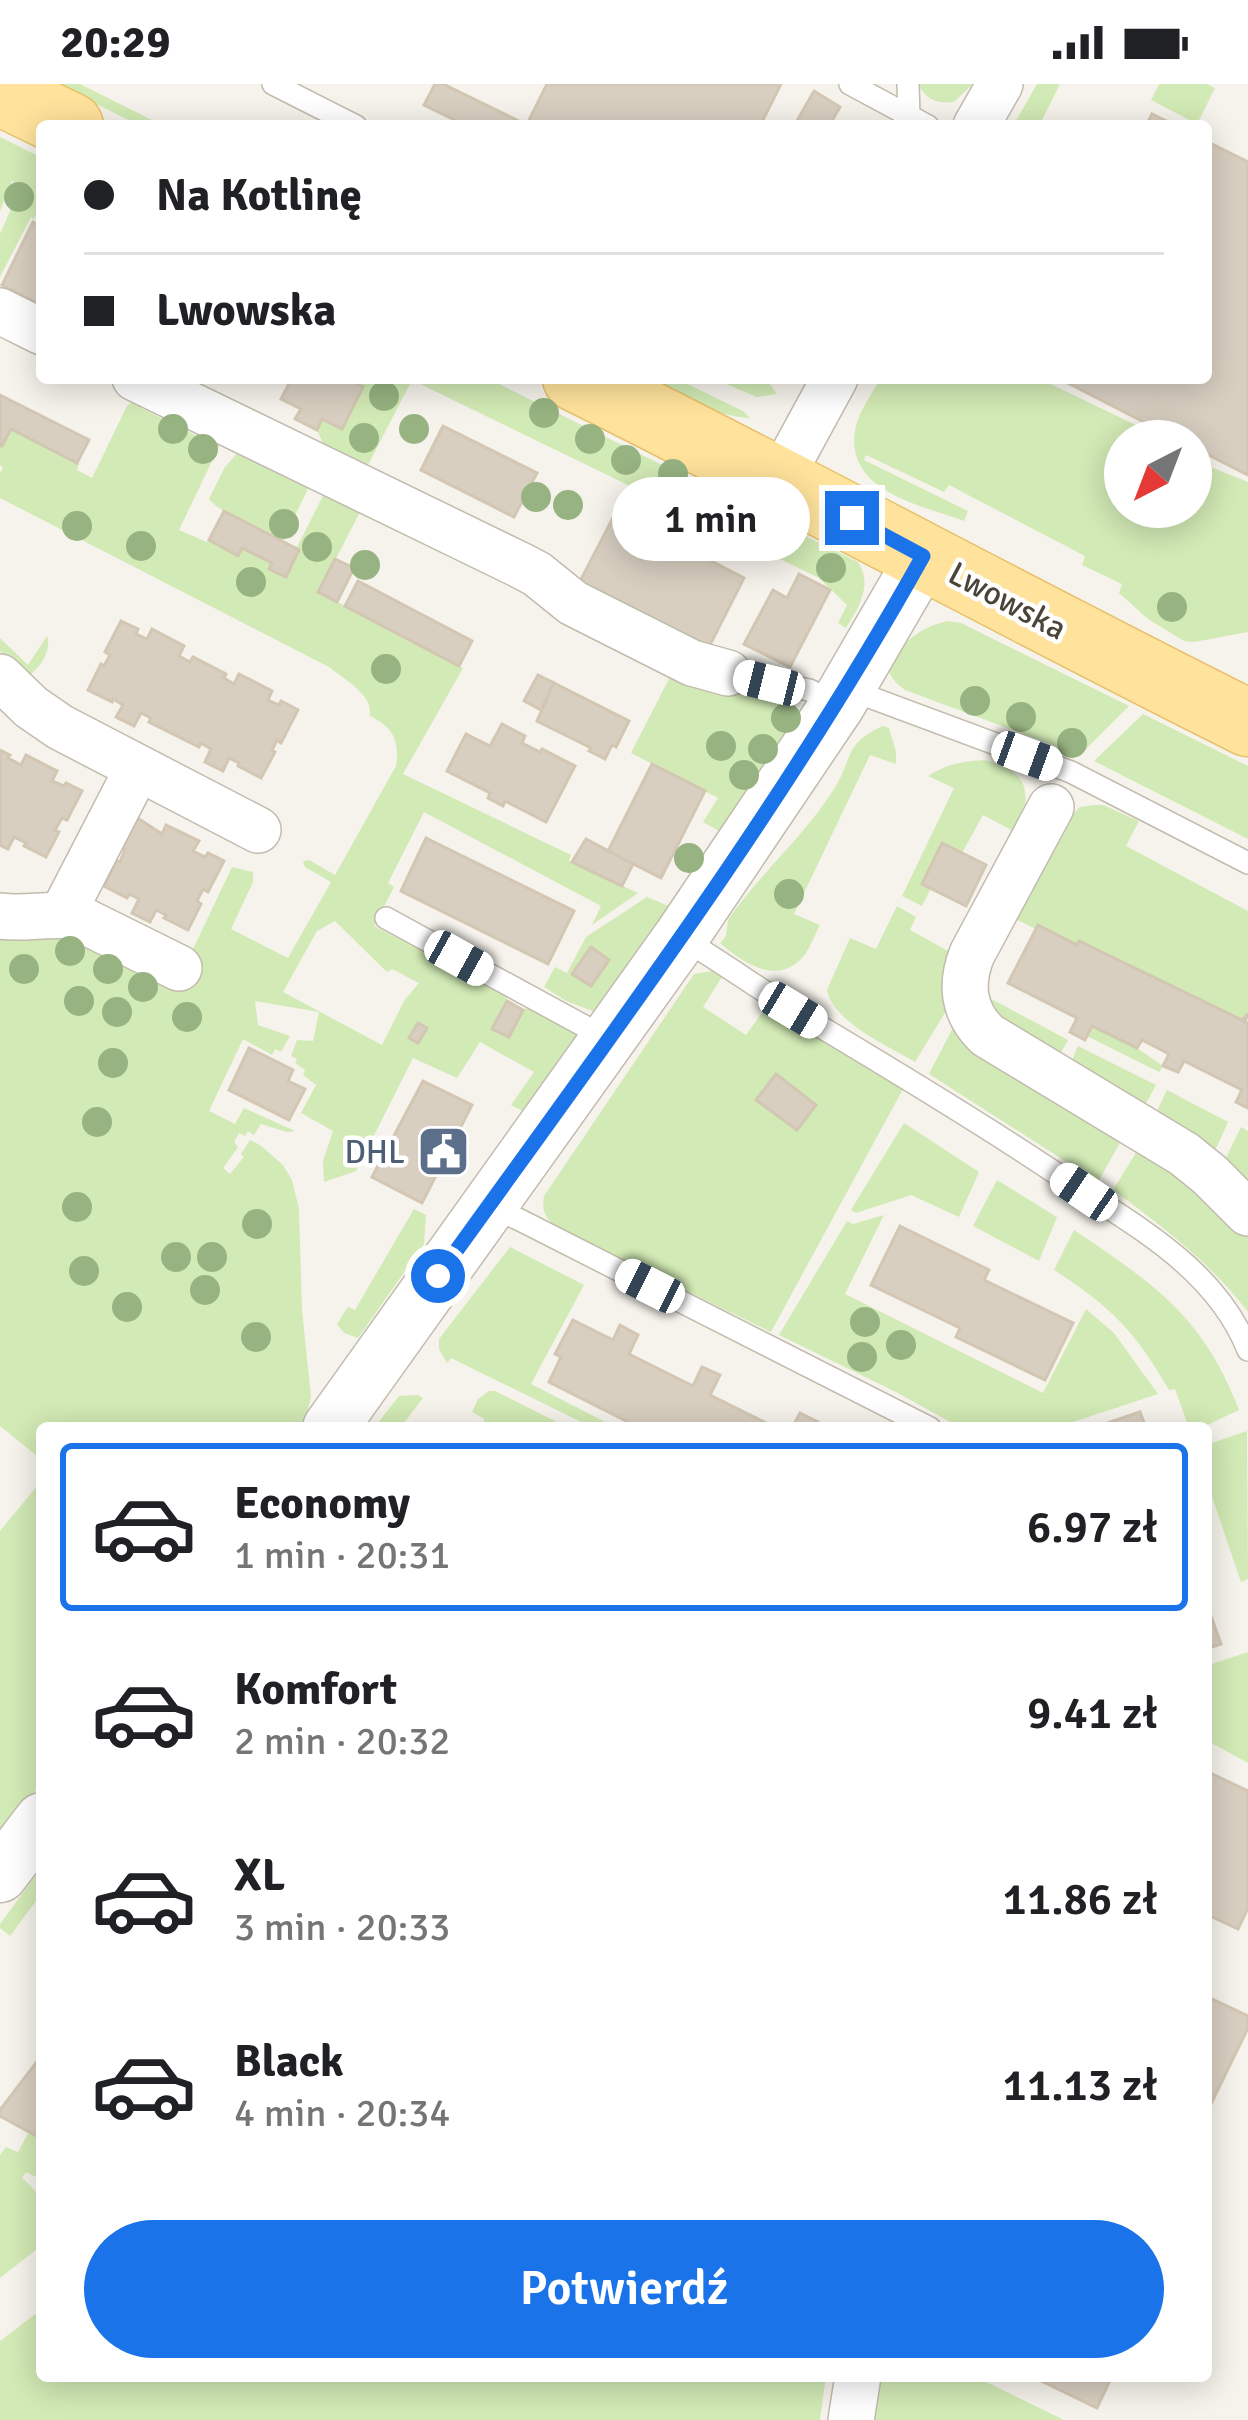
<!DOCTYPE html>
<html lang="pl">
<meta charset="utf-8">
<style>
:root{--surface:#fff;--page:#f6f6f6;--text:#202124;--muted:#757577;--line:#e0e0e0;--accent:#1a73e8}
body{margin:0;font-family:Signika,sans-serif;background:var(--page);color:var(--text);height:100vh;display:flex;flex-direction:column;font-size:45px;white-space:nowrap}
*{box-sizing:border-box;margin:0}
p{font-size:39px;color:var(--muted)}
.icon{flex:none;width:66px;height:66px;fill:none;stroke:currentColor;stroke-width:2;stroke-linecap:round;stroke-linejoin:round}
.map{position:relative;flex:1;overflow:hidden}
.drawer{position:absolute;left:36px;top:1338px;width:1176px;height:960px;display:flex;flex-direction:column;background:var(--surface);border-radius:12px;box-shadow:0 6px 30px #0003}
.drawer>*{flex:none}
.guide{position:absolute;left:36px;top:36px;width:1176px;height:264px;border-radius:12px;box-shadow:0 6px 30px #0003;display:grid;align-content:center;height:264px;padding:0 48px;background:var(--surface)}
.needle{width:78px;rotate:222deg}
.controls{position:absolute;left:1104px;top:336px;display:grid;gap:24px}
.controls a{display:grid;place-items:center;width:108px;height:108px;border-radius:50%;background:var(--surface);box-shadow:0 6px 30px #0003;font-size:60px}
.end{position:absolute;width:54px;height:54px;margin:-27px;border:15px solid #1a73e8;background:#fff;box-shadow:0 0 0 6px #fff}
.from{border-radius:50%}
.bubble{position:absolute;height:84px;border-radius:42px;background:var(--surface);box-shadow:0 6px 30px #0003;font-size:39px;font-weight:600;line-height:84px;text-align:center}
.car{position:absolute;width:36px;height:72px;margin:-36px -18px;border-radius:15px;box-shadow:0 0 9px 3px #0007;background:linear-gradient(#fff 24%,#345 0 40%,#fff 0 76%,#345 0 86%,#fff 0)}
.guide b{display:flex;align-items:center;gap:42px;height:114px;font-size:45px}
.guide b+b{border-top:3px solid var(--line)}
.guide i{width:30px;height:30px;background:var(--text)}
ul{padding:21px 0 0;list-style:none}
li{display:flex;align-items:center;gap:36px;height:168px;margin:0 24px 18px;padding:0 24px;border:6px solid transparent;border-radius:12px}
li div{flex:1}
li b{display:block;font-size:45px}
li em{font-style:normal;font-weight:600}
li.selected{border-color:var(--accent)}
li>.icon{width:108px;height:108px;stroke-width:1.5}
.primary-button{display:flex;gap:24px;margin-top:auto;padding:24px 48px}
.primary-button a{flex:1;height:138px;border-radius:72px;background:var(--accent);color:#fff;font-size:48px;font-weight:600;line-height:138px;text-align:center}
.status{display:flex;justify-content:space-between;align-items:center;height:84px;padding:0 60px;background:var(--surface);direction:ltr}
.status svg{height:33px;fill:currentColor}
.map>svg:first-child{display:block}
.green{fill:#d2eab5;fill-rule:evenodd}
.building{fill:#d8cfc1;stroke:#d3c7b4;stroke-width:3}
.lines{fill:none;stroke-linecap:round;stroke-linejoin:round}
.service-casing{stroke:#c2bbae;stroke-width:24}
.minor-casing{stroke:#c2bbae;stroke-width:48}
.tertiary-casing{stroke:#c2bbae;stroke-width:57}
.primary-casing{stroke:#e6c16a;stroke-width:69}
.service{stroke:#fff;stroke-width:21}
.minor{stroke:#fff;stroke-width:45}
.tertiary{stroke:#fff;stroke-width:54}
.primary{stroke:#ffe39c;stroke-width:66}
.tree{fill:#97b381}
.route{stroke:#1a73e8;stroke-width:15}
.labels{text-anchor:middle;stroke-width:9;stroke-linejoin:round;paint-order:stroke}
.street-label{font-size:33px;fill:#4b4439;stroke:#fff}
.service-label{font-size:33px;fill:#4e5e75;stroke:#fff;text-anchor:end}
</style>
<div class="status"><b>20:29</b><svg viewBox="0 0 49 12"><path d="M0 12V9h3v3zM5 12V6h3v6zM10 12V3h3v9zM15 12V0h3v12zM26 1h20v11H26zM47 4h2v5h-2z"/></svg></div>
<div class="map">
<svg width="1248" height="2336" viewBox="0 0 1248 2336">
<rect width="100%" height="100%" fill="#f6f3ec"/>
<g class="green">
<path d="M57,0H80L164,42H140Z"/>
<path d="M918,0H973L954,18C938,20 926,16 918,0Z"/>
<path d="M1037,0H1060L1039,42H1013Z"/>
<path d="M1159,0H1207L1215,4L1197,40L1151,16Z"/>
<path d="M0,53L42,74V119L34,135L31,133L0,193V150L21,102L12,97L0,127Z"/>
<path d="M345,294H487L858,478C873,501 859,523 846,544L838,539L847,521L819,494L412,296L366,385L326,366L317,346L322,335L341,344Z"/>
<path d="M646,294H675L743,327L750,334C712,332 680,311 646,294Z"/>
<path d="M712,294H765L777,310L757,313Z"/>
<path d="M881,294H1038L1169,357H1125V423H1191V368L1212,379L1211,383L1248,398V548L1194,558L1184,557L1148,535L1119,509L1122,500L1082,481L1085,472L949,401L944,408L866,371L864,376L968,427L964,437C922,421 845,408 855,346C858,328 872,310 881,294Z"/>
<path d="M138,314L141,324L205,356L213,343L222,356L179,446L207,458L209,456L237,471L242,464L272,479L269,485L285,493L299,467L296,465L325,408L361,426L319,508L463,584L403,690L571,771L569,777L638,809L592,841L601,822L424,728L388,799L394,803L374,842L506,910L507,917L493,944L530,922L582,952L534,1033L511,1021L534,988L480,958L457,994L413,974L356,1087L324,1098L323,1077L333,1047L301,1029L316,1001L303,991L305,986L295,979L297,975L291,972L297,956L313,957L319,928L255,917L258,941L290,952L281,968L275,965L272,971L243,955L209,1027L235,1040L244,1024L295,1047L287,1048L261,1040L254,1051L248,1047L245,1052L239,1049L234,1058L238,1063L223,1084L230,1090L244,1073L241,1070L250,1056L260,1061L283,1081L292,1096L299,1125L302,1226L311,1313L303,1344H42V1376L0,1342V848H51L192,867L232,783L253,788V798L231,845L288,874L331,798L305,783L303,777L309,776L335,791L396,682C400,657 393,643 370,632C373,610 345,596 329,583L0,414V389L3,384L0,381V361H2L11,345L79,380L77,386L92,394L127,322ZM335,837L387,888L392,885L419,899L404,917L382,961L283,908L317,847Z"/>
<path d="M239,367L311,399L282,458L217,423L209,415L225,383Z"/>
<path d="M947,537L961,539L1129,622L1080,671L905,606C894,598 890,593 887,580C905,557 919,544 947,537Z"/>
<path d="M47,552C52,565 41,582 31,590L20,587L0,567V554L28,581Z"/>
<path d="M675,583L689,589L778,614L791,631V650L724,750L703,738L718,714L631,669Z"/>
<path d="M1143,630L1248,682V755L1094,677Z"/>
<path d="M883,642L889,644L896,668V680L870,671L794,830L820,841C814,852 809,868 800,876C774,901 741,877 720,859L726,852L728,836C759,790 804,753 834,705C854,673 844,659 883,642Z"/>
<path d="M985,676C1032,687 1030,711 1019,750L983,731L962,769L942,760L922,799L931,804L922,822L902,812L954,704L928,692C947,680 963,677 985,676Z"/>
<path d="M1093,721H1103L1139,737L1126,762L1248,827V930L1242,936L1079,857L1077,861L1038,841L1036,845L1009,832L1073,730L1080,723Z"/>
<path d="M647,813L676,825L598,929L566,917L544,903L555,883L567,889L586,853Z"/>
<path d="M897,822L916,833L910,846L959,873L952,917L915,978C888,962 833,938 827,906L850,854L876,865Z"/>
<path d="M712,887L722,893L703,923L746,951L767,922L903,1005L771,1248L560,1146C547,1137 541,1128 544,1112L694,890Z"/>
<path d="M984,911L1068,956L1059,972L1005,942Z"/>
<path d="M958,934L1126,1048L1098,1098L929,990Z"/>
<path d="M1092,942L1137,964L1163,982L1159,988L1087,952Z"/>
<path d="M1078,962L1156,1001L1145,1021L1071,979Z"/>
<path d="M1167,1006L1228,1038L1213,1071L1157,1027Z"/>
<path d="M904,1039L979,1088L959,1133L911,1111L856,1129L851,1126Z"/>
<path d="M1241,1043L1248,1047V1102L1223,1080Z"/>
<path d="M1142,1059L1248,1150V1228C1211,1179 1162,1142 1113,1106Z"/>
<path d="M997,1096L1057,1133L1039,1177L973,1142Z"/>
<path d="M414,1125L426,1131L424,1160L358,1254L344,1249L337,1240L348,1223L355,1226Z"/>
<path d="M884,1131L845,1210L1043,1309L1086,1225L1114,1249L1158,1310L1064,1341V1344H961L896,1308L779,1251L847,1137L853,1140Z"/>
<path d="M1074,1146C1154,1200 1203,1232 1239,1326L1201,1344H1189L1175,1305L1169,1306C1135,1247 1111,1223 1054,1186Z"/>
<path d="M510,1163L584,1201L531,1300L617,1344H593L451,1274L447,1279L439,1265V1255Z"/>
<path d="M489,1307H495L569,1344H482L484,1335L472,1328L478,1315Z"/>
<path d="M418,1311L423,1314L400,1344H374L399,1312Z"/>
<path d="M1247,1347L1248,1495L1241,1498L1206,1395V1361Z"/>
<path d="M42,1396V1698L0,1754V1447Z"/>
<path d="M1248,1568V1679L1206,1656V1582Z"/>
<path d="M42,1783V1809L10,1852L0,1844V1840Z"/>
<path d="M29,2048L42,2055V2096L26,2088L22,2094C48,2114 42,2132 42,2161L0,2194V2071L6,2063L18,2068Z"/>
<path d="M42,2225V2292H826L820,2336H0V2257Z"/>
<path d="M876,2292H974L1064,2336H870Z"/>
</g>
<g class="building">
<path d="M435,0H443L527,41L467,42L424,21Z"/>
<path d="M547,0H781L760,42H526Z"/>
<path d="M814,7L840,23L829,42H809L798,35Z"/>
<path d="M1152,30L1177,42H1146Z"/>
<path d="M1206,57L1248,78V391L1191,362V357H1181L1058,294H1206Z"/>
<path d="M33,138L42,142V221L2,201Z"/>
<path d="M292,294H345L363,303L342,345L322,335L317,346L295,335L301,325L281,315Z"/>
<path d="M0,311L89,356L77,379L11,345L2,362L0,361Z"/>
<path d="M443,342L537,389L514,433L421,386Z"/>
<path d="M224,427L299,466L286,493L269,485L272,479L242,464L238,472L209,456Z"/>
<path d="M616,428L744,494L708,565L579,499Z"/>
<path d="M335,475L354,484L337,518L318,508Z"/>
<path d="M799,490L830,506L790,583L744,560L773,506L787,514Z"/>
<path d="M358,497L472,557L459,582L345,522Z"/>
<path d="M121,537L138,545L136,550L147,555L152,545L184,562L179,572L190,578L193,573L226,590L224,594L234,600L239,590L272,607L268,616L279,621L281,617L298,626L281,659L277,656L272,666L275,668L261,694L238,682L239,679L229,674L223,687L205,678L211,665L201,659L199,663L149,638L151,634L141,629L134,642L116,633L123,621L113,615L112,618L88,606L101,580L104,582L110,571L105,568Z"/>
<path d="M538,591L554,599L541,626L524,617Z"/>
<path d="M554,599L629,637L616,663L612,661L605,675L589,667L591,664L537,637Z"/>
<path d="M502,640L525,652L522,659L540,668L542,665L575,682L546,738L505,717L503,722L488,714L490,709L447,687L466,650L490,662Z"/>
<path d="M0,666L10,671L8,674L21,681L26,671L57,687L52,697L64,702L66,699L82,707L67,736L62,734L55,746L59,748L46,773L24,762L26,759L14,753L8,765L0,761Z"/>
<path d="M652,680L705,707L661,794L608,767Z"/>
<path d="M136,733L162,750L166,741L199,757L193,767L205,773L208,769L224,777L208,808L203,805L197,817L201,820L188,846L164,834L166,831L156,826L150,838L132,829L139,815L129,810L127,814L104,802L116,776L120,778L125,765L120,763Z"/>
<path d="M426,754L574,827L548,880L401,807Z"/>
<path d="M586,755L633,780L622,802L572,778Z"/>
<path d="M942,759L986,781L966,822L922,800Z"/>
<path d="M1038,841L1077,861L1079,857L1242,936L1248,930L1245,938L1248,939V1024L1236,1018L1242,1006L1184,977L1178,988L1163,982L1169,970L1142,956L1137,964L1092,942L1085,956L1070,948L1077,934L1008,899Z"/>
<path d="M591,863L609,876L591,902L572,890Z"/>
<path d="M507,917L523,926L509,953L492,945Z"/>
<path d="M418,939L427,944L418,959L409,954Z"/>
<path d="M249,964L293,986L288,997L305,1005L289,1036L229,1006Z"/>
<path d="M776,990L816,1021L797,1046L756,1016Z"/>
<path d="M423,997L472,1021L422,1119L372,1093Z"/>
<path d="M900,1142L989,1186L984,1196L1073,1239L1045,1296L956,1253L960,1244L871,1201Z"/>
<path d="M573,1236L613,1256L620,1241L638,1251L629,1270L693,1302L702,1283L720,1291L710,1311L776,1344H640L549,1298L561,1273L555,1270Z"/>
<path d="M1140,1328L1146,1344H1093Z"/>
<path d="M800,1329L818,1338L815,1344H792Z"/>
<path d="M1206,1518L1221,1560L1206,1565Z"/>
<path d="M1206,1687L1248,1707V1824L1238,1845L1206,1830Z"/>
<path d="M1206,1912L1248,1932V1944L1206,2030Z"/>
<path d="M42,1971V2055L0,2032V2026Z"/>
<path d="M1031,2292H1112L1097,2324Z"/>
</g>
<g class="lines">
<defs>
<g id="service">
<path d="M273,0L356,42"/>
<path d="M850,0L928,42"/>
<path d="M908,0L909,31"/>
<path d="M728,589L809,606L837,619"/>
<path d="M848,605L1071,688L1248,779"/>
<path d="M386,834L608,955"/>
<path d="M682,854C729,883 774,915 821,943C903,992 984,1041 1063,1094C1133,1141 1215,1183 1248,1266"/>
<path d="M491,1123L520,1136L930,1344"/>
</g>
<g id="minor">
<path d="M976,42L1000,0"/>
<path d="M0,227L42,248"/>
<path d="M135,294L520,481L537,490L573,519L692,579L728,589"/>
<path d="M780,395L835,294"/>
<path d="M0,593L31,623L60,643L258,746"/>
<path d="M1051,723L972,870C960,900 963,928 987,951L1184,1070L1210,1091L1248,1129"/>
<path d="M62,831L138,684"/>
<path d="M0,832C26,836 50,828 76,833L179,884"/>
<path d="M851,2336L858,2292"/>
</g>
<g id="tertiary">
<path d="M330,1344L681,853L838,620L924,472"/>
<path d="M0,1791L42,1736"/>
</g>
<g id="primary">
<path d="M0,8L70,42"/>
<path d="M576,294C802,406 1023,527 1248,639"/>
</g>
</defs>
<use href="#service" class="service-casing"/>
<use href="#minor" class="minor-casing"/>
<use href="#tertiary" class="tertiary-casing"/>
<use href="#primary" class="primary-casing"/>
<use href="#service" class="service"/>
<use href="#minor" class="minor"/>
<use href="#tertiary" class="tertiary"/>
<use href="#primary" class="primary"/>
</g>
<g class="tree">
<circle cx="19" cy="113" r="15"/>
<circle cx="384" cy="312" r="15"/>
<circle cx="544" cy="329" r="15"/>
<circle cx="173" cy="345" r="15"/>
<circle cx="414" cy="345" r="15"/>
<circle cx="364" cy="354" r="15"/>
<circle cx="590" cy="355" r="15"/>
<circle cx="203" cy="365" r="15"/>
<circle cx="626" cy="376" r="15"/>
<circle cx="673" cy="390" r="15"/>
<circle cx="536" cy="413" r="15"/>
<circle cx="568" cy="421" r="15"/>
<circle cx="734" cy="434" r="15"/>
<circle cx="284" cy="440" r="15"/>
<circle cx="77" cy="442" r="15"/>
<circle cx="141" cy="462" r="15"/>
<circle cx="317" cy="463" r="15"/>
<circle cx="365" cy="481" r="15"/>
<circle cx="831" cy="484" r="15"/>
<circle cx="251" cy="498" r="15"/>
<circle cx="1172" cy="523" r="15"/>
<circle cx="386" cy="585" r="15"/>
<circle cx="975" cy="617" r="15"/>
<circle cx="1021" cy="633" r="15"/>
<circle cx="786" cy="634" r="15"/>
<circle cx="1072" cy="659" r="15"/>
<circle cx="721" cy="662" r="15"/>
<circle cx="763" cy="665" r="15"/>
<circle cx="744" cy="691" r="15"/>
<circle cx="689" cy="774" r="15"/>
<circle cx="789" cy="810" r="15"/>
<circle cx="70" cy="867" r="15"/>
<circle cx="24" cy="885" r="15"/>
<circle cx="108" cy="885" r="15"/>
<circle cx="143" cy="903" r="15"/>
<circle cx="79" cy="917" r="15"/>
<circle cx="117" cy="928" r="15"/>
<circle cx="187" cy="933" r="15"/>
<circle cx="113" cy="979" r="15"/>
<circle cx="97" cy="1038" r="15"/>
<circle cx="77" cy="1123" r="15"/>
<circle cx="257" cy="1140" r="15"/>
<circle cx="176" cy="1173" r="15"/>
<circle cx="212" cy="1173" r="15"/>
<circle cx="84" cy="1187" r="15"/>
<circle cx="205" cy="1206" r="15"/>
<circle cx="127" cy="1223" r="15"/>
<circle cx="865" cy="1238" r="15"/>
<circle cx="256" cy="1253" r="15"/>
<circle cx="901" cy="1261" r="15"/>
<circle cx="862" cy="1273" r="15"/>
</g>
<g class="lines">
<path class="route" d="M438,1192C607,957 782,725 923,472L852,434"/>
</g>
<defs>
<symbol id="civic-square" viewBox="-11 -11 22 22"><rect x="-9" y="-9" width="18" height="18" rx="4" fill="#5c6f8a" stroke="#fff"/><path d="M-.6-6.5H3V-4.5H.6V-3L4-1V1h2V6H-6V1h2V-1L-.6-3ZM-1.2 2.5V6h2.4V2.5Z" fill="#fff"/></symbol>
</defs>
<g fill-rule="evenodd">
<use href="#civic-square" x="414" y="1038" width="59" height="59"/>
</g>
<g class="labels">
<g class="street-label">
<text transform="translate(1008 516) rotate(28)" y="12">Lwowska</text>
</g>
<g class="service-label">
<text x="405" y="1079">DHL</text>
</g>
</g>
</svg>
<div class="controls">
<a><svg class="needle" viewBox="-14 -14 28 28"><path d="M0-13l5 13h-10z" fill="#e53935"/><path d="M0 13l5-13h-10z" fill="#757577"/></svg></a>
</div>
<i class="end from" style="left:438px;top:1192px"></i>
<i class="end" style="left:852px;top:434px"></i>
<div class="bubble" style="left:612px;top:393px;width:198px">1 min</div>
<i class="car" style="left:769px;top:599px;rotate:284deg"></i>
<i class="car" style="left:1027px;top:672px;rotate:110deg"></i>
<i class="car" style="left:459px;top:874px;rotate:119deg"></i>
<i class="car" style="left:793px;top:926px;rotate:121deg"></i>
<i class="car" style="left:1084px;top:1108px;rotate:304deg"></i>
<i class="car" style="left:650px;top:1202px;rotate:297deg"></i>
<div class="guide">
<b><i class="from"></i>Na Kotlinę</b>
<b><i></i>Lwowska</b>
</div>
<section class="drawer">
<ul>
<li class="selected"><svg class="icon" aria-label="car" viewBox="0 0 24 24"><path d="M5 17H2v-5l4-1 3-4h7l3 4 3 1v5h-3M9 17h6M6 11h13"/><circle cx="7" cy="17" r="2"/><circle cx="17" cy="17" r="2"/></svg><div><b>Economy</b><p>1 min · 20:31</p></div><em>6.97 zł</em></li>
<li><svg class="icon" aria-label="car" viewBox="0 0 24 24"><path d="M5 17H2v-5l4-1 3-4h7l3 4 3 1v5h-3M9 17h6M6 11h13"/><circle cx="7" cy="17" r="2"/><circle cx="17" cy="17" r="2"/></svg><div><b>Komfort</b><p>2 min · 20:32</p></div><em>9.41 zł</em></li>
<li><svg class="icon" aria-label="car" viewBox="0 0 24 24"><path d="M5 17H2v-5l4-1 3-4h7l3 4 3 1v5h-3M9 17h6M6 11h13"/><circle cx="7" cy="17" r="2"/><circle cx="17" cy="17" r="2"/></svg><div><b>XL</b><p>3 min · 20:33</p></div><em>11.86 zł</em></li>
<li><svg class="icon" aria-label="car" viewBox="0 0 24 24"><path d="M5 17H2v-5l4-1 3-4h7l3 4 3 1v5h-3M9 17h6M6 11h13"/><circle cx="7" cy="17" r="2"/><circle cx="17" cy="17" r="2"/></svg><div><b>Black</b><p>4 min · 20:34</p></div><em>11.13 zł</em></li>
</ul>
<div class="primary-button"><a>Potwierdź</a></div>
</section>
</div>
